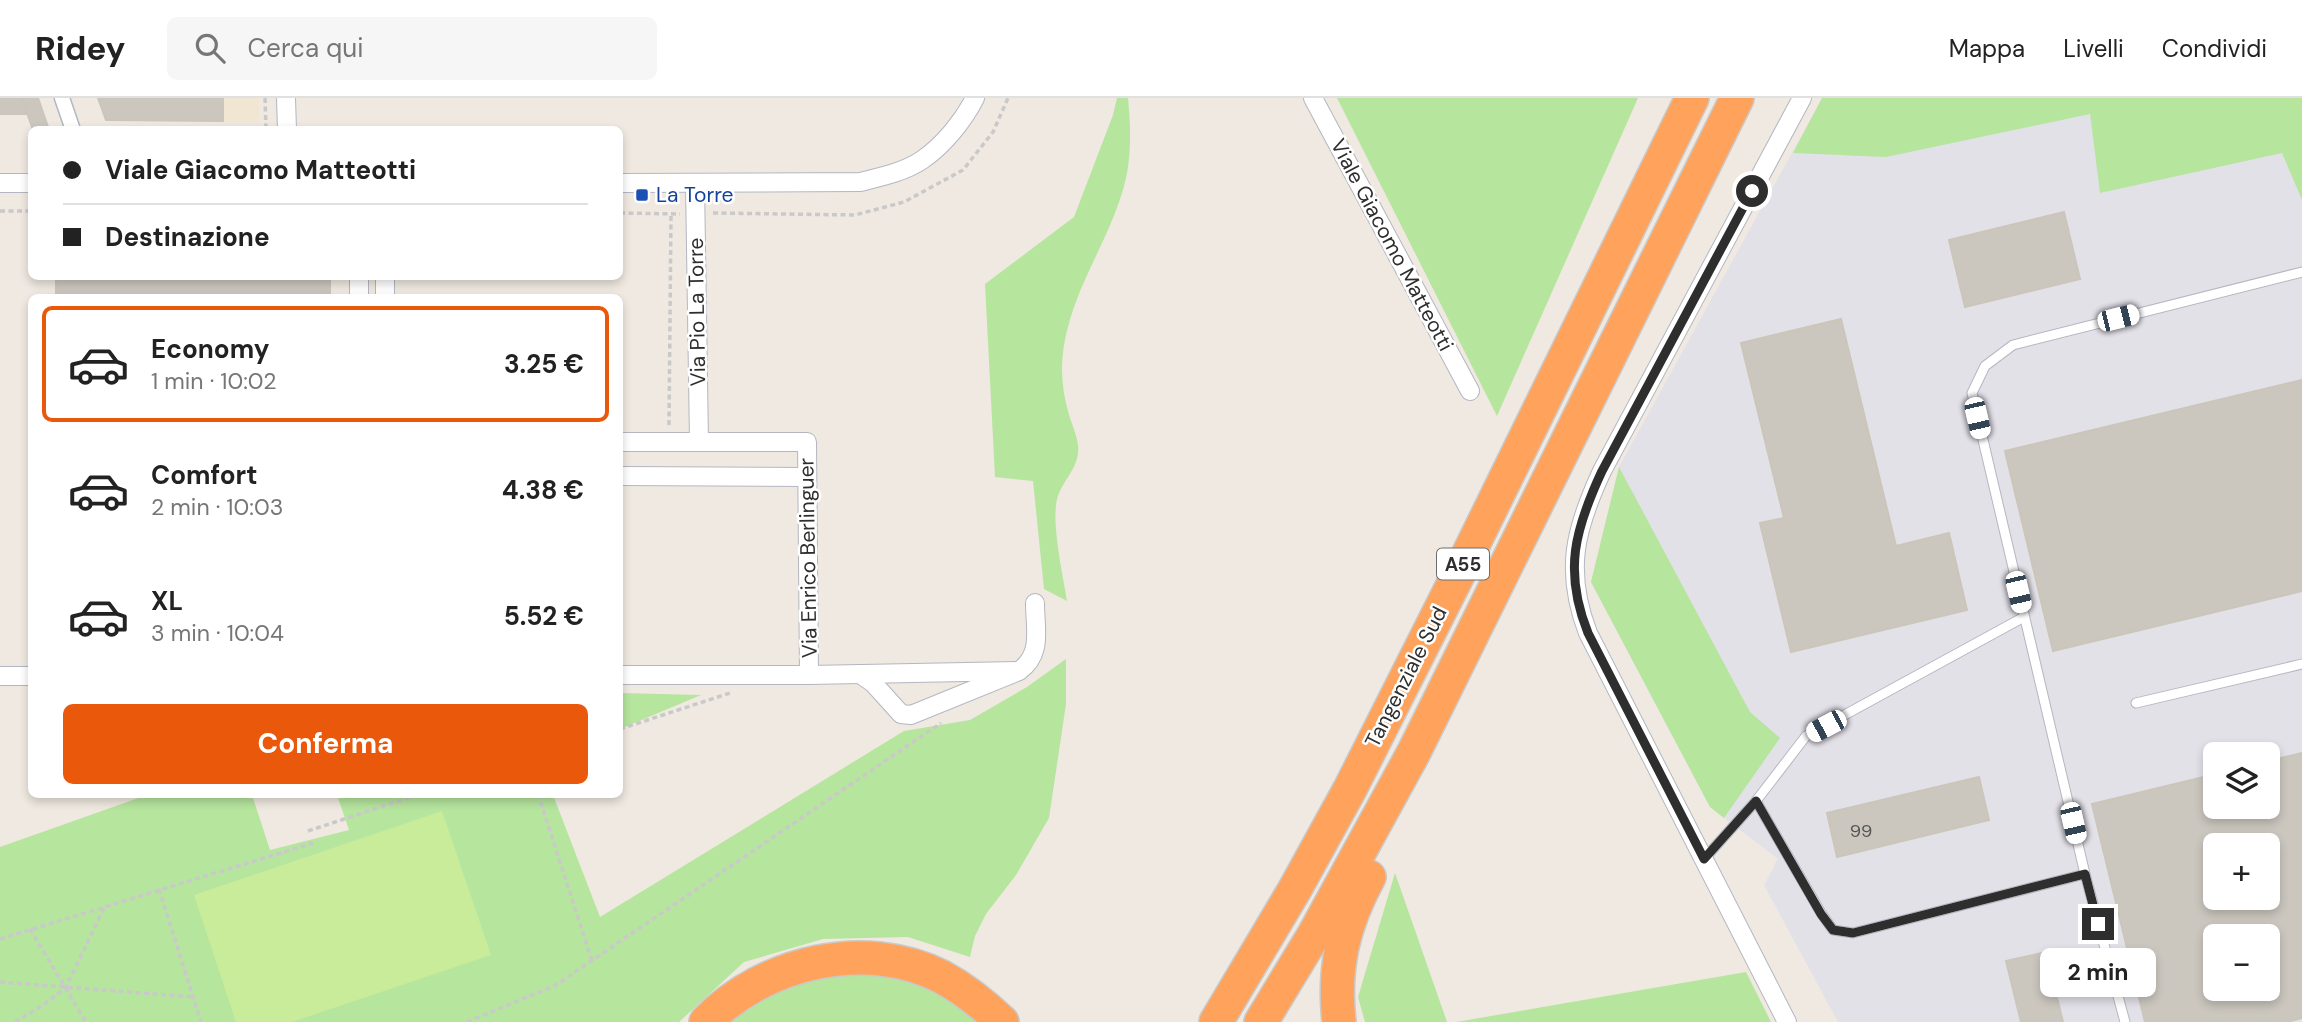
<!DOCTYPE html>
<html lang="it">
<meta charset="utf-8">
<style>
:root{--surface:#fff;--page:#f6f6f6;--text:#222;--muted:#767676;--line:#e0e0e0;--accent:#ea580c}
body{margin:0;font-family:"DM Sans",sans-serif;background:var(--page);color:var(--text);height:100vh;display:flex;flex-direction:column;font-size:26px;white-space:nowrap}
*{box-sizing:border-box;margin:0}
p{font-size:23px;color:var(--muted)}
.icon{flex:none;width:38px;height:38px;fill:none;stroke:currentColor;stroke-width:2;stroke-linecap:round;stroke-linejoin:round}
.map{position:relative;flex:1;overflow:hidden}
.drawer{position:absolute;left:28px;top:196px;width:595px;height:504px;display:flex;flex-direction:column;background:var(--surface);border-radius:10px;box-shadow:0 4px 10px #0003}
.drawer>*{flex:none}
.banner{position:absolute;left:28px;top:28px;width:595px;height:154px;border-radius:10px;box-shadow:0 4px 10px #0003;display:grid;align-content:center;height:154px;padding:0 35px;background:var(--surface)}
.fabs{position:absolute;left:2203px;top:644px;display:grid;gap:14px}
.fabs a{display:grid;place-items:center;width:77px;height:77px;border-radius:10px;background:var(--surface);box-shadow:0 4px 10px #0003;font-size:35px}
.end{position:absolute;width:32px;height:32px;margin:-16px;border:9px solid #2e2e2e;background:#fff;box-shadow:0 0 0 4px #fff}
.from{border-radius:50%}
.bubble{position:absolute;height:49px;border-radius:10px;background:var(--surface);box-shadow:0 4px 10px #0003;font-size:23px;font-weight:700;line-height:49px;text-align:center}
.car{position:absolute;width:21px;height:42px;margin:-21px -10px;border-radius:9px;box-shadow:0 0 5px 2px #0007;background:linear-gradient(#fff 24%,#345 0 40%,#fff 0 76%,#345 0 86%,#fff 0)}
.banner b{display:flex;align-items:center;gap:24px;height:66px;font-size:26px}
.banner b+b{border-top:2px solid var(--line)}
.banner i{width:18px;height:18px;background:var(--text)}
ul{padding:12px 0 0;list-style:none}
li{display:flex;align-items:center;gap:21px;height:116px;margin:0 14px 10px;padding:0 21px;border:4px solid transparent;border-radius:10px}
li div{flex:1}
li b{display:block;font-size:26px}
li em{font-style:normal;font-weight:700}
li.current{border-color:var(--accent)}
li>.icon{width:63px;height:63px;stroke-width:1.5}
.action{display:flex;gap:14px;margin-top:auto;padding:14px 35px}
.action a{flex:1;height:80px;border-radius:10px;background:var(--accent);color:#fff;font-size:28px;font-weight:700;line-height:80px;text-align:center}
header{display:flex;align-items:center;gap:42px;box-sizing:border-box;height:98px;padding:0 35px;background:var(--surface);border-bottom:2px solid var(--line)}
header strong{font-size:33px}
nav{display:flex;gap:38px;margin-inline-start:auto;font-size:24px}
.search{width:490px;height:63px;background:var(--page);display:flex;align-items:center;gap:18px;box-sizing:border-box;padding:0 24px;border-radius:10px;color:var(--muted);font-size:26px}
.map>svg:first-child{display:block}
.industrial{fill:#e3e1e8;fill-rule:evenodd}
.education{fill:#f0e6d1}
.green{fill:#b6e59e}
.pitch{fill:#c9ec9a}
.building{fill:#cbc7bf;stroke:#cbc5ba;stroke-width:2;fill-rule:evenodd}
.lines{fill:none;stroke-linecap:round;stroke-linejoin:round}
.service-casing{stroke:#b4b7c1;stroke-width:11}
.pedestrian-casing{stroke:#b4b7c1;stroke-width:17}
.minor-casing{stroke:#b4b7c1;stroke-width:20}
.motorway-casing{stroke:#c9c9c9;stroke-width:36}
.path{stroke:#c9c9c9;stroke-width:3.5;stroke-dasharray:5 3.5;stroke-linecap:butt}
.service{stroke:#fff;stroke-width:9}
.pedestrian{stroke:#fff;stroke-width:14}
.minor{stroke:#fff;stroke-width:18}
.motorway{stroke:#ffa35c;stroke-width:33}
.route{stroke:#2e2e2e;stroke-width:9}
.transit-dot{fill:#1a4fb4;stroke:#fff;stroke-width:2.5}
.labels{text-anchor:middle;stroke-width:5;stroke-linejoin:round;paint-order:stroke}
.number-label{font-size:18px;fill:#555452}
.shield{fill:#fff;stroke:#6d6d6d;stroke-width:2}
.shield-label{font-size:19px;font-weight:bold;fill:#2e2e2e}
.transit-label{font-size:21px;fill:#164399;stroke:#fff;text-anchor:start}
.street-label{font-size:21px;fill:#2e2e2e;stroke:#fff}
</style>
<header>
<strong>Ridey</strong>
<div class="search"><svg class="icon" aria-label="search" viewBox="0 0 24 24"><circle cx="10" cy="10" r="6"/><path d="M15 15l6 6"/></svg>Cerca qui</div>
<nav><a>Mappa</a><a>Livelli</a><a>Condividi</a></nav>
</header>
<div class="map">
<svg width="2302" height="924" viewBox="0 0 2302 924">
<rect width="100%" height="100%" fill="#efe9e1"/>
<path class="industrial" d="M1822,0H2302V924H1838L1764,787L1778,761L1710,709L1591,484L1619,369ZM2216,656H2268V709H2216ZM2216,747H2268V800H2216ZM2216,838H2268V891H2216Z"/>
<path class="education" d="M98,0H259V24L106,22Z"/>
<g class="green">
<path d="M1117,0H1128C1131,31 1132,65 1122,95C1108,141 1080,182 1068,229C1060,257 1060,285 1068,313C1071,325 1080,343 1078,354C1077,371 1063,383 1058,398C1050,420 1063,477 1067,503L1044,491L1033,383L995,379L985,186L1074,119L1113,17Z"/>
<path d="M1337,0H1638L1497,318Z"/>
<path d="M1822,0H2302V102L2282,55L2100,95L2090,16L1886,59L1793,55Z"/>
<path d="M1619,369L1750,614L1780,640L1724,720L1710,709L1591,484Z"/>
<path d="M1066,561V606L1049,720L1016,777L986,816L975,838L970,859L908,839L823,841L744,864L679,924H0V749L147,697H252L270,752L349,732L337,697H553L600,819L904,633L970,622L1027,589Z"/>
<path d="M620,595L701,597L620,631Z"/>
<path d="M1395,775L1447,924H1365L1358,899Z"/>
<path d="M849,872L920,884L985,924H726L782,888Z"/>
<path d="M1746,874L1771,924H1456Z"/>
</g>
<path class="pitch" d="M442,713L491,857L292,924H236L194,797Z"/>
<g class="building">
<path d="M0,0H21L27,16H0Z"/>
<path d="M22,0H38L48,29L33,32Z"/>
<path d="M98,0H223V23L106,22Z"/>
<path d="M2064,114L2080,181L1965,209L1949,142Z"/>
<rect x="56" y="179" width="274" height="21"/>
<path d="M1841,221L1896,448L1949,435L1967,512L1791,554L1760,425L1784,420L1741,245Z"/>
<path d="M2302,282V493L2053,553L2005,353Z"/>
<path d="M2302,655V920L2287,924H2145L2092,706L2216,676V709H2268V663ZM2216,747H2268V800H2216ZM2216,838H2268V891H2216Z"/>
<path d="M1979,679L1989,722L1837,759L1827,715Z"/>
<path d="M2046,854L2063,924H2021L2006,863Z"/>
</g>
<g class="lines">
<defs>
<g id="service">
<path d="M2136,605L2302,566"/>
<path d="M1756,703L1806,638L2024,519"/>
<path d="M1704,761L1756,703L1821,815L1833,832L1853,835L2085,776"/>
<path d="M2125,924L2085,776L1972,295L1985,268L2013,247L2302,174"/>
</g>
<path id="pedestrian" d="M62,0L73,32"/>
<g id="minor">
<path d="M286,0L287,32"/>
<path d="M1313,0L1470,293"/>
<path d="M0,85H32"/>
<path d="M620,85L860,84C881,79 904,74 922,62C944,47 963,23 975,0"/>
<path d="M695,85L699,344"/>
<path d="M359,178V200"/>
<path d="M385,178V200"/>
<path d="M620,344H807L809,577"/>
<path d="M620,378L807,379"/>
<path d="M860,576L873,585L901,616L911,617L1019,573C1043,556 1035,531 1035,505"/>
<path d="M620,577H809L1019,573"/>
<path d="M0,578H32"/>
<path d="M1787,924L1588,535C1564,473 1575,431 1602,373L1802,0"/>
</g>
<g id="motorway">
<path d="M706,924C764,864 865,840 942,879C964,891 984,907 1002,924"/>
<path d="M1216,924L1295,791L1350,691L1470,453L1692,0"/>
<path d="M1261,924L1315,835L1414,654L1737,0"/>
<path d="M1339,924C1333,869 1343,827 1369,779"/>
</g>
</defs>
<use href="#service" class="service-casing"/>
<use href="#pedestrian" class="pedestrian-casing"/>
<use href="#minor" class="minor-casing"/>
<use href="#motorway" class="motorway-casing"/>
<g class="path">
<path d="M265,0L266,32"/>
<path d="M0,113H32"/>
<path d="M620,115L680,116"/>
<path d="M713,115L855,117L904,104L963,72L993,34L1008,0"/>
<path d="M669,327L671,116"/>
<path d="M620,631L730,595"/>
<path d="M538,696L592,863"/>
<path d="M308,733L420,696"/>
<path d="M159,791L201,924"/>
<path d="M30,831L86,924"/>
<path d="M0,841L313,745"/>
<path d="M0,884L193,899"/>
<path d="M15,924L45,906L66,889L105,808"/>
<path d="M467,924L556,887L941,625"/>
</g>
<use href="#service" class="service"/>
<use href="#pedestrian" class="pedestrian"/>
<use href="#minor" class="minor"/>
<use href="#motorway" class="motorway"/>
</g>
<g class="lines">
<path class="route" d="M1752,93L1602,373C1575,431 1563,473 1588,535L1704,761L1756,703L1821,816L1833,832L1853,835L2085,776L2098,826"/>
</g>
<rect class="transit-dot" x="635" y="90" width="14" height="14" rx="3.5"/>
<g class="labels">
<g class="number-label">
<text x="1861" y="739">99</text>
</g>
<rect class="shield" x="1437" y="450.5" width="52" height="31" rx="5"/>
<g class="shield-label">
<text x="1463" y="473">A55</text>
</g>
<g class="transit-label">
<text x="656" y="104">La Torre</text>
</g>
<g class="street-label">
<text transform="translate(1392 147) rotate(62)" y="7">Viale Giacomo Matteotti</text>
<text transform="translate(697 214) rotate(-91)" y="7">Via Pio La Torre</text>
<text transform="translate(808 460) rotate(-91)" y="7">Via Enrico Berlinguer</text>
<text transform="translate(1406 579) rotate(-63)" y="7">Tangenziale Sud</text>
</g>
</g>
</svg>
<div class="fabs">
<a><svg class="icon" aria-label="layers" viewBox="0 0 24 24"><path d="M12 4l9 5-9 5-9-5zM3 14l9 5 9-5"/></svg></a>
<a>+</a>
<a>−</a>
</div>
<i class="end from" style="left:1752px;top:93px"></i>
<i class="end" style="left:2098px;top:826px"></i>
<div class="bubble" style="left:2040px;top:850px;width:116px">2 min</div>
<i class="car" style="left:2118px;top:220px;rotate:76deg"></i>
<i class="car" style="left:1977px;top:320px;rotate:167deg"></i>
<i class="car" style="left:2018px;top:494px;rotate:167deg"></i>
<i class="car" style="left:1826px;top:628px;rotate:242deg"></i>
<i class="car" style="left:2073px;top:725px;rotate:167deg"></i>
<div class="banner">
<b><i class="from"></i>Viale Giacomo Matteotti</b>
<b><i></i>Destinazione</b>
</div>
<section class="drawer">
<ul>
<li class="current"><svg class="icon" aria-label="car" viewBox="0 0 24 24"><path d="M5 17H2v-5l4-1 3-4h7l3 4 3 1v5h-3M9 17h6M6 11h13"/><circle cx="7" cy="17" r="2"/><circle cx="17" cy="17" r="2"/></svg><div><b>Economy</b><p>1 min · 10:02</p></div><em>3.25 €</em></li>
<li><svg class="icon" aria-label="car" viewBox="0 0 24 24"><path d="M5 17H2v-5l4-1 3-4h7l3 4 3 1v5h-3M9 17h6M6 11h13"/><circle cx="7" cy="17" r="2"/><circle cx="17" cy="17" r="2"/></svg><div><b>Comfort</b><p>2 min · 10:03</p></div><em>4.38 €</em></li>
<li><svg class="icon" aria-label="car" viewBox="0 0 24 24"><path d="M5 17H2v-5l4-1 3-4h7l3 4 3 1v5h-3M9 17h6M6 11h13"/><circle cx="7" cy="17" r="2"/><circle cx="17" cy="17" r="2"/></svg><div><b>XL</b><p>3 min · 10:04</p></div><em>5.52 €</em></li>
</ul>
<div class="action"><a>Conferma</a></div>
</section>
</div>
